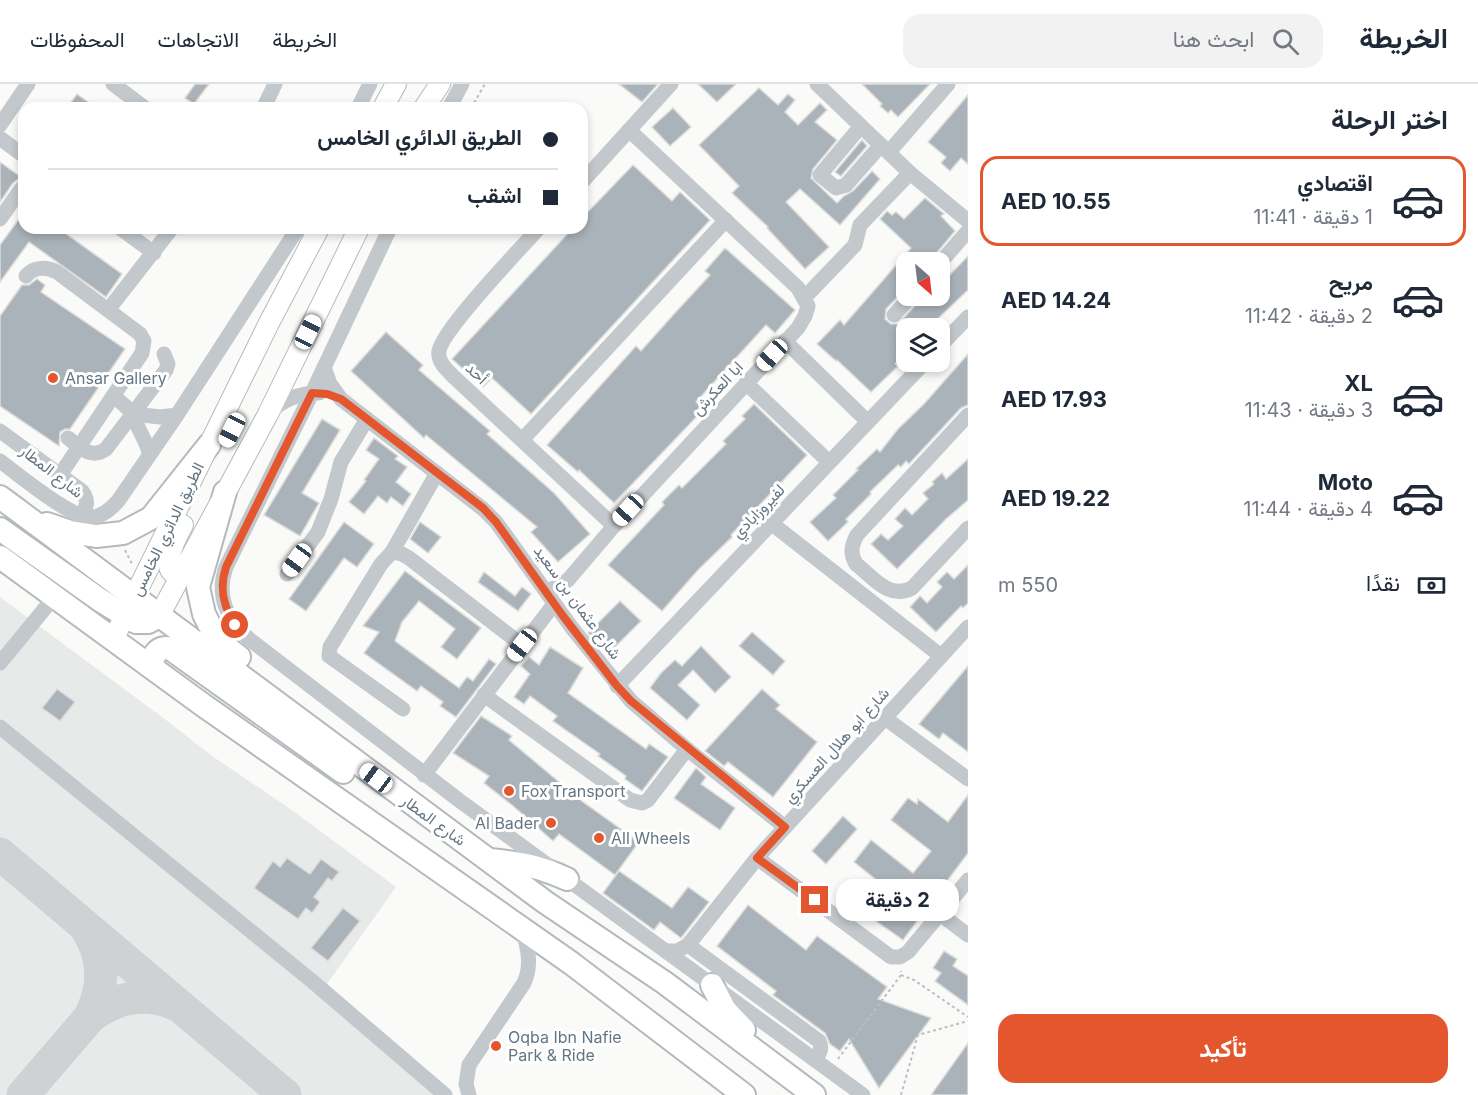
<!DOCTYPE html>
<html lang="ar">
<meta charset="utf-8">
<style>
:root{--surface:#fff;--page:#f2f2f3;--text:#1f2937;--muted:#747a83;--line:#e0e1e3;--accent:#e4572e}
body{margin:0;font-family:Inter,Vazirmatn,sans-serif;background:var(--page);color:var(--text);direction:rtl;height:100vh;display:flex;flex-direction:column;font-size:22px;white-space:nowrap}
*{box-sizing:border-box;margin:0}
p{font-size:20px;color:var(--muted)}
.icon{flex:none;width:33px;height:33px;fill:none;stroke:currentColor;stroke-width:2;stroke-linecap:round;stroke-linejoin:round}
.map{position:relative;flex:1;overflow:hidden;direction:ltr}
.panel{display:flex;flex-direction:column;background:var(--surface);width:510px}
.panel>*{flex:none}
.banner{position:absolute;left:18px;top:18px;width:570px;height:132px;border-radius:18px;box-shadow:0 3px 9px #0003;direction:rtl;display:grid;align-content:center;height:132px;padding:0 30px;background:var(--surface)}
.needle{width:39px;rotate:152deg}
.tools{position:absolute;left:896px;top:168px;display:grid;gap:12px}
.tools a{display:grid;place-items:center;width:54px;height:54px;border-radius:12px;background:var(--surface);box-shadow:0 3px 9px #0003;font-size:30px}
.end{position:absolute;width:27px;height:27px;margin:-14px;border:8px solid #e4572e;background:#fff;box-shadow:0 0 0 3px #fff}
.from{border-radius:50%}
.bubble{position:absolute;height:42px;border-radius:18px;background:var(--surface);box-shadow:0 3px 9px #0003;font-size:20px;font-weight:700;line-height:42px;text-align:center;direction:rtl}
.car{position:absolute;width:18px;height:36px;margin:-18px -9px;border-radius:8px;box-shadow:0 0 4px 2px #0007;background:linear-gradient(#fff 24%,#345 0 40%,#fff 0 76%,#345 0 86%,#fff 0)}
.banner b{display:flex;align-items:center;gap:21px;height:57px;font-size:22px}
.banner b+b{border-top:2px solid var(--line)}
.banner i{width:15px;height:15px;background:var(--text)}
ul{padding:0;list-style:none}
li{display:flex;align-items:center;gap:18px;height:90px;margin:0 12px 9px;padding:0 18px;border:3px solid transparent;border-radius:18px}
li div{flex:1}
li b{display:block;font-size:22px}
li em{font-style:normal;font-weight:700}
li.on{border-color:var(--accent)}
li>.icon{width:54px;height:54px;stroke-width:1.5}
h2{padding:0 30px;font-size:27px;line-height:72px}
.pay{display:flex;align-items:center;gap:15px;height:66px;padding:0 30px;font-size:22px}
.pay p{margin-inline-start:auto}
.cta{display:flex;gap:12px;margin-top:auto;padding:12px 30px}
.cta a{flex:1;height:69px;border-radius:18px;background:var(--accent);color:#fff;font-size:24px;font-weight:700;line-height:69px;text-align:center}
header{display:flex;align-items:center;gap:36px;box-sizing:border-box;height:84px;padding:0 30px;background:var(--surface);border-bottom:2px solid var(--line)}
header strong{font-size:28px}
nav{display:flex;gap:33px;margin-inline-start:auto;font-size:21px}
.search{width:420px;height:54px;background:var(--page);display:flex;align-items:center;gap:15px;box-sizing:border-box;padding:0 21px;border-radius:18px;color:var(--muted);font-size:22px}
main{display:flex;flex:1;min-height:0}
.map>svg:first-child{display:block}
.built{fill:#e8e9e9}
.lines{fill:none;stroke-linecap:round;stroke-linejoin:round}
.taxiway{stroke:#ced2d4;stroke-width:33}
.building{fill:#aab3b9;stroke:#dcdcda;stroke-width:1.5}
.major-casing{stroke:#b5babe;stroke-width:22}
.highway-casing{stroke:#b4b9bd;stroke-width:26}
.path{stroke:#bbbfc2;stroke-width:2;stroke-dasharray:3 3;stroke-linecap:butt}
.minor{stroke:#c3c8cc;stroke-width:15}
.major{stroke:#fff;stroke-width:20}
.highway{stroke:#fff;stroke-width:22}
.route{stroke:#e4572e;stroke-width:8}
.poi-dot{fill:#e4572e;stroke:#fff;stroke-width:2}
.labels{text-anchor:middle;stroke-width:6;stroke-linejoin:round;paint-order:stroke}
.street-label{font-size:16px;fill:#657683;stroke:#fff}
.poi-label{font-size:16px;fill:#657683;stroke:#fff;text-anchor:start}
</style>
<header>
<strong>الخريطة</strong>
<div class="search"><svg class="icon" aria-label="search" viewBox="0 0 24 24"><circle cx="10" cy="10" r="6"/><path d="M15 15l6 6"/></svg>ابحث هنا</div>
<nav><a>الخريطة</a><a>الاتجاهات</a><a>المحفوظات</a></nav>
</header>
<main>
<section class="panel">
<h2>اختر الرحلة</h2>
<ul>
<li class="on"><svg class="icon" aria-label="car" viewBox="0 0 24 24"><path d="M5 17H2v-5l4-1 3-4h7l3 4 3 1v5h-3M9 17h6M6 11h13"/><circle cx="7" cy="17" r="2"/><circle cx="17" cy="17" r="2"/></svg><div><b>اقتصادي</b><p>1 دقيقة · 11:41</p></div><em>AED 10.55</em></li>
<li><svg class="icon" aria-label="car" viewBox="0 0 24 24"><path d="M5 17H2v-5l4-1 3-4h7l3 4 3 1v5h-3M9 17h6M6 11h13"/><circle cx="7" cy="17" r="2"/><circle cx="17" cy="17" r="2"/></svg><div><b>مريح</b><p>2 دقيقة · 11:42</p></div><em>AED 14.24</em></li>
<li><svg class="icon" aria-label="car" viewBox="0 0 24 24"><path d="M5 17H2v-5l4-1 3-4h7l3 4 3 1v5h-3M9 17h6M6 11h13"/><circle cx="7" cy="17" r="2"/><circle cx="17" cy="17" r="2"/></svg><div><b>XL</b><p>3 دقيقة · 11:43</p></div><em>AED 17.93</em></li>
<li><svg class="icon" aria-label="car" viewBox="0 0 24 24"><path d="M5 17H2v-5l4-1 3-4h7l3 4 3 1v5h-3M9 17h6M6 11h13"/><circle cx="7" cy="17" r="2"/><circle cx="17" cy="17" r="2"/></svg><div><b>Moto</b><p>4 دقيقة · 11:44</p></div><em>AED 19.22</em></li>
</ul>
<div class="pay"><svg class="icon" aria-label="cash" viewBox="0 0 24 24"><path d="M3 7h18v10H3z"/><circle cx="12" cy="12" r="2"/></svg>نقدًا<p>550 m</p></div>
<div class="cta"><a>تأكيد</a></div>
</section>
<div class="map">
<svg width="968" height="1011" viewBox="0 0 968 1011">
<rect width="100%" height="100%" fill="#fafaf8"/>
<path class="built" d="M0,513L166,636L212,672L289,724L396,803L327,900L451,1011H0Z"/>
<g class="lines">
<g class="taxiway">
<path d="M0,770L285,1011"/>
<path d="M86,844C105,873 105,902 90,933"/>
<path d="M23,1011L90,933C116,913 146,907 177,921"/>
</g>
</g>
<g class="building">
<path d="M195,0H209L194,20L185,14Z"/>
<path d="M619,0H658L642,18Z"/>
<path d="M698,0H736L717,18Z"/>
<path d="M862,0H930L898,33L891,26L888,29L880,22L882,20Z"/>
<path d="M759,4L778,21L788,10L795,16L785,28L798,41L820,19L827,26L815,38L837,56L813,85L811,94L837,119L844,112L853,107L872,87L880,95L840,141L800,105L786,118L829,163L805,185L767,144L768,143L732,109L739,102L699,61Z"/>
<path d="M77,10L96,24H67Z"/>
<path d="M968,11V80L961,74L950,87L941,79L946,73L928,58Z"/>
<path d="M673,24L691,43L670,62L652,43Z"/>
<path d="M862,56L867,62L841,92L835,88Z"/>
<path d="M0,78L21,93L13,99L0,118Z"/>
<path d="M633,81L672,117L680,108L710,136L531,330L492,294L483,303L452,275L573,144H582V134Z"/>
<path d="M925,114L944,130L941,132L955,147L929,178H906V204L886,225L885,235L891,240H898L924,212H939V202L968,172V206L928,244H906V270L895,280L898,282L871,308L837,276L836,277L817,260L840,236L844,241L911,164L880,135L887,127L892,131L896,128L904,135Z"/>
<path d="M24,128V144H58L122,190L106,213L29,158L0,198V161Z"/>
<path d="M725,164L795,226L775,249L766,241L696,318L704,325L614,419L579,386L578,388L547,361L636,262L641,267L674,230L710,191L705,187Z"/>
<path d="M37,195L45,201L41,208L125,265L70,345H65L60,348L59,362L0,322V232L22,201H29Z"/>
<path d="M386,248L423,281L419,286L490,347L487,350L554,409L590,450L558,478L531,448L537,443L426,351L424,354L351,287Z"/>
<path d="M968,270V321L961,324L909,380L906,377L901,383L898,381L870,408L871,410L846,435L848,438L828,457L810,438L836,414L833,411L858,386L856,385L877,365L880,368L898,345L924,320Z"/>
<path d="M754,320L807,371L731,451L732,453L698,486L662,527L608,481L664,421L662,418L679,401L682,404L726,360L723,357L745,335L742,332Z"/>
<path d="M322,335L340,346L302,409L319,419L300,452L264,431Z"/>
<path d="M374,354L398,372L395,375L407,383L396,398L411,410L403,422L391,413L387,419L378,412L364,430L349,418L366,397L364,396L379,375L366,366Z"/>
<path d="M968,375V416L946,435L897,485L871,460L881,450L888,456L903,442L895,435L905,424L912,431L928,415L923,409L934,400L932,398L942,389L946,395Z"/>
<path d="M344,438L374,460L357,483L344,474L306,527L289,515Z"/>
<path d="M420,438L441,453L428,469L410,455Z"/>
<path d="M968,481V519L963,524L961,522L936,548L910,523L920,512L927,519L942,503L937,498L947,488L954,495Z"/>
<path d="M405,487L481,544L457,575L441,563L455,545L419,517L402,538L395,557L459,604L467,593L473,597L489,575L496,580L456,633L440,622L443,618L421,602L417,607L364,569L379,548L363,542Z"/>
<path d="M484,488L515,512L522,503L531,510L518,527L478,498Z"/>
<path d="M620,517L641,537L608,570L588,549Z"/>
<path d="M752,548L785,577L773,591L739,562Z"/>
<path d="M701,562L731,593L715,609L693,586L678,601L700,621L687,636L650,604L661,589L675,576L682,582Z"/>
<path d="M550,563L583,584L568,609L646,665L649,660L668,673L642,707L625,695L626,692L598,672L600,670L553,637L557,632L530,612L524,620L514,613L530,590L521,582L529,573L539,581Z"/>
<path d="M968,582V668L943,649L939,655L919,640Z"/>
<path d="M57,605L75,618L60,637L42,624Z"/>
<path d="M762,605L780,621L776,625L817,658L773,713L728,678L724,682L705,667Z"/>
<path d="M481,632L512,652L509,656L583,718L639,758L615,791L559,750L553,757L512,721L484,699L489,692L453,669Z"/>
<path d="M696,684L706,693L701,700L735,724L720,746L674,714Z"/>
<path d="M968,711V769L903,856L876,837L895,811L854,778L871,756L913,789L931,767L891,736L908,714L917,720L918,715L948,738Z"/>
<path d="M843,732L857,745L826,780L812,767Z"/>
<path d="M287,774L310,790L321,775L339,788L332,797L328,794L314,813L320,818L312,829L306,824L298,835L254,804L273,777L280,783Z"/>
<path d="M619,787L672,824L688,803L709,818L681,854L660,838L654,846L603,809Z"/>
<path d="M748,821L806,866L817,852L887,903L878,915L931,934L879,1004L849,955L840,967L830,960L825,949L773,911L776,907L717,862Z"/>
<path d="M343,824L360,837L328,877L311,864Z"/>
<path d="M944,867L957,875L953,882L968,892V921L935,897L941,889L933,884Z"/>
<path d="M968,959V1011H931Z"/>
</g>
<g class="lines">
<defs>
<g id="major">
<path d="M383,24L396,0"/>
<path d="M424,24L440,0"/>
<path d="M181,492C178,491 174,490 172,488C162,480 178,450 183,441"/>
<path d="M159,532L268,330L359,144"/>
<path d="M114,554L270,237L319,144"/>
</g>
<g id="highway">
<path d="M225,408L198,503L204,530L217,556L239,573"/>
<path d="M0,413L545,818L665,899L814,1011"/>
<path d="M47,440L70,448L96,452L123,449L151,434L209,361"/>
<path d="M0,445L100,516L136,538H148L159,532"/>
<path d="M0,473L203,621L571,879L744,1011"/>
<path d="M153,583C151,571 159,561 171,565L343,688"/>
<path d="M490,776C521,779 538,782 567,795"/>
<path d="M712,901L725,926L744,946"/>
</g>
</defs>
<use href="#major" class="major-casing"/>
<use href="#highway" class="highway-casing"/>
<g class="path">
<path d="M471,24L485,0"/>
<path d="M125,466L133,482"/>
<path d="M901,891L914,896L968,933"/>
<path d="M838,975L901,891V887"/>
<path d="M901,1011L918,951L968,937"/>
</g>
<g class="minor">
<path d="M113,0L145,24"/>
<path d="M817,0L910,89L968,137"/>
<path d="M264,23L275,0"/>
<path d="M358,24L370,0"/>
<path d="M449,24L462,0"/>
<path d="M0,41L28,0"/>
<path d="M861,42L820,91L836,104L846,101L881,61"/>
<path d="M0,54L24,72"/>
<path d="M889,68L948,0"/>
<path d="M582,98L671,0"/>
<path d="M0,135L21,105"/>
<path d="M120,144L154,169"/>
<path d="M390,144L312,309L226,483C216,511 227,536 249,555L460,717L863,1011"/>
<path d="M539,144C521,164 442,246 439,267C437,278 448,287 455,294L614,442"/>
<path d="M939,180L968,147"/>
<path d="M26,192C34,182 47,183 57,188L140,250L144,257L142,269L60,391"/>
<path d="M805,213L855,161L860,141L910,89"/>
<path d="M108,226L172,144"/>
<path d="M894,231L911,212"/>
<path d="M785,257L868,338"/>
<path d="M939,263L968,233"/>
<path d="M324,283L330,300L341,315L483,425L496,438L572,544L631,617L687,665L785,743"/>
<path d="M746,299L829,378"/>
<path d="M114,312L134,330C136,345 146,354 149,369"/>
<path d="M270,328C284,315 300,309 319,309"/>
<path d="M134,330L160,333L177,331"/>
<path d="M968,331L857,451C851,462 850,470 856,480C874,494 889,516 912,504L968,444"/>
<path d="M0,347L82,407C89,416 88,425 78,432"/>
<path d="M68,354C80,363 91,376 106,365L166,286L168,280L164,270"/>
<path d="M522,356L726,136"/>
<path d="M0,377C18,390 71,435 91,433C102,433 111,425 118,417L177,331L298,144"/>
<path d="M771,439L941,572"/>
<path d="M392,468L437,389"/>
<path d="M287,490L318,448L331,415L341,378L367,335"/>
<path d="M547,508L568,496L614,442L798,244L805,232L808,222L798,204L629,46"/>
<path d="M0,579L55,512"/>
<path d="M617,602L925,278"/>
<path d="M484,611L630,716L642,719L648,716L687,665"/>
<path d="M403,625L329,572L330,563L381,480L392,468L402,470L409,474L522,561"/>
<path d="M885,634L968,695"/>
<path d="M0,643L312,897L445,1011"/>
<path d="M424,691L554,520"/>
<path d="M757,774L891,873H900L908,868L968,796"/>
<path d="M940,830L968,851"/>
<path d="M688,861L819,957C823,965 819,970 815,976"/>
<path d="M666,867H677L688,861L757,774L968,543"/>
<path d="M469,1011L466,1000L469,981L524,899C532,882 528,865 523,847"/>
</g>
<use href="#major" class="major"/>
<use href="#highway" class="highway"/>
</g>
<g class="lines">
<path class="route" d="M235,541C223,522 219,504 226,483L312,309L327,310L341,315L483,424L496,438L563,532L617,602L631,617L785,743L757,774L815,816"/>
</g>
<g class="poi-dot">
<circle cx="53" cy="294" r="6"/>
<circle cx="509" cy="707" r="6"/>
<circle cx="551" cy="739" r="6"/>
<circle cx="599" cy="754" r="6"/>
<circle cx="496" cy="962" r="6"/>
</g>
<g class="labels">
<g class="street-label">
<text transform="translate(477 289) rotate(44)" y="6">أحد</text>
<text transform="translate(717 304) rotate(-47)" y="6">ابا العكرش</text>
<text transform="translate(52 387) rotate(38)" y="6">شارع المطار</text>
<text transform="translate(758 427) rotate(-46)" y="6">لفيروزابادي</text>
<text transform="translate(167 445) rotate(-64)" y="6">الطريق الدائري الخامس</text>
<text transform="translate(578 518) rotate(54)" y="6">شارع عثمان بن سعيد</text>
<text transform="translate(836 661) rotate(-48)" y="6">شارع ابو هلال العسكري</text>
<text transform="translate(434 736) rotate(36)" y="6">شارع المطار</text>
</g>
<g class="poi-label">
<text x="65" y="300">Ansar Gallery</text>
<text x="521" y="713">Fox Transport</text>
<text x="539" y="745" text-anchor="end">Al Bader</text>
<text x="611" y="760">All Wheels</text>
<text x="508" y="959">Oqba Ibn Nafie<tspan x="508" dy="18">Park &amp; Ride</tspan></text>
</g>
</g>
</svg>
<div class="tools">
<a><svg class="needle" viewBox="-14 -14 28 28"><path d="M0-13l5 13h-10z" fill="#e53935"/><path d="M0 13l5-13h-10z" fill="#747a83"/></svg></a>
<a><svg class="icon" aria-label="layers" viewBox="0 0 24 24"><path d="M12 4l9 5-9 5-9-5zM3 14l9 5 9-5"/></svg></a>
</div>
<i class="end from" style="left:235px;top:541px"></i>
<i class="end" style="left:815px;top:816px"></i>
<div class="bubble" style="left:836px;top:795px;width:123px">2 دقيقة</div>
<i class="car" style="left:308px;top:248px;rotate:26deg"></i>
<i class="car" style="left:772px;top:271px;rotate:223deg"></i>
<i class="car" style="left:232px;top:346px;rotate:207deg"></i>
<i class="car" style="left:628px;top:426px;rotate:223deg"></i>
<i class="car" style="left:297px;top:476px;rotate:216deg"></i>
<i class="car" style="left:522px;top:561px;rotate:218deg"></i>
<i class="car" style="left:376px;top:694px;rotate:307deg"></i>
<div class="banner">
<b><i class="from"></i>الطريق الدائري الخامس</b>
<b><i></i>اشقب</b>
</div>
</div>
</main>
